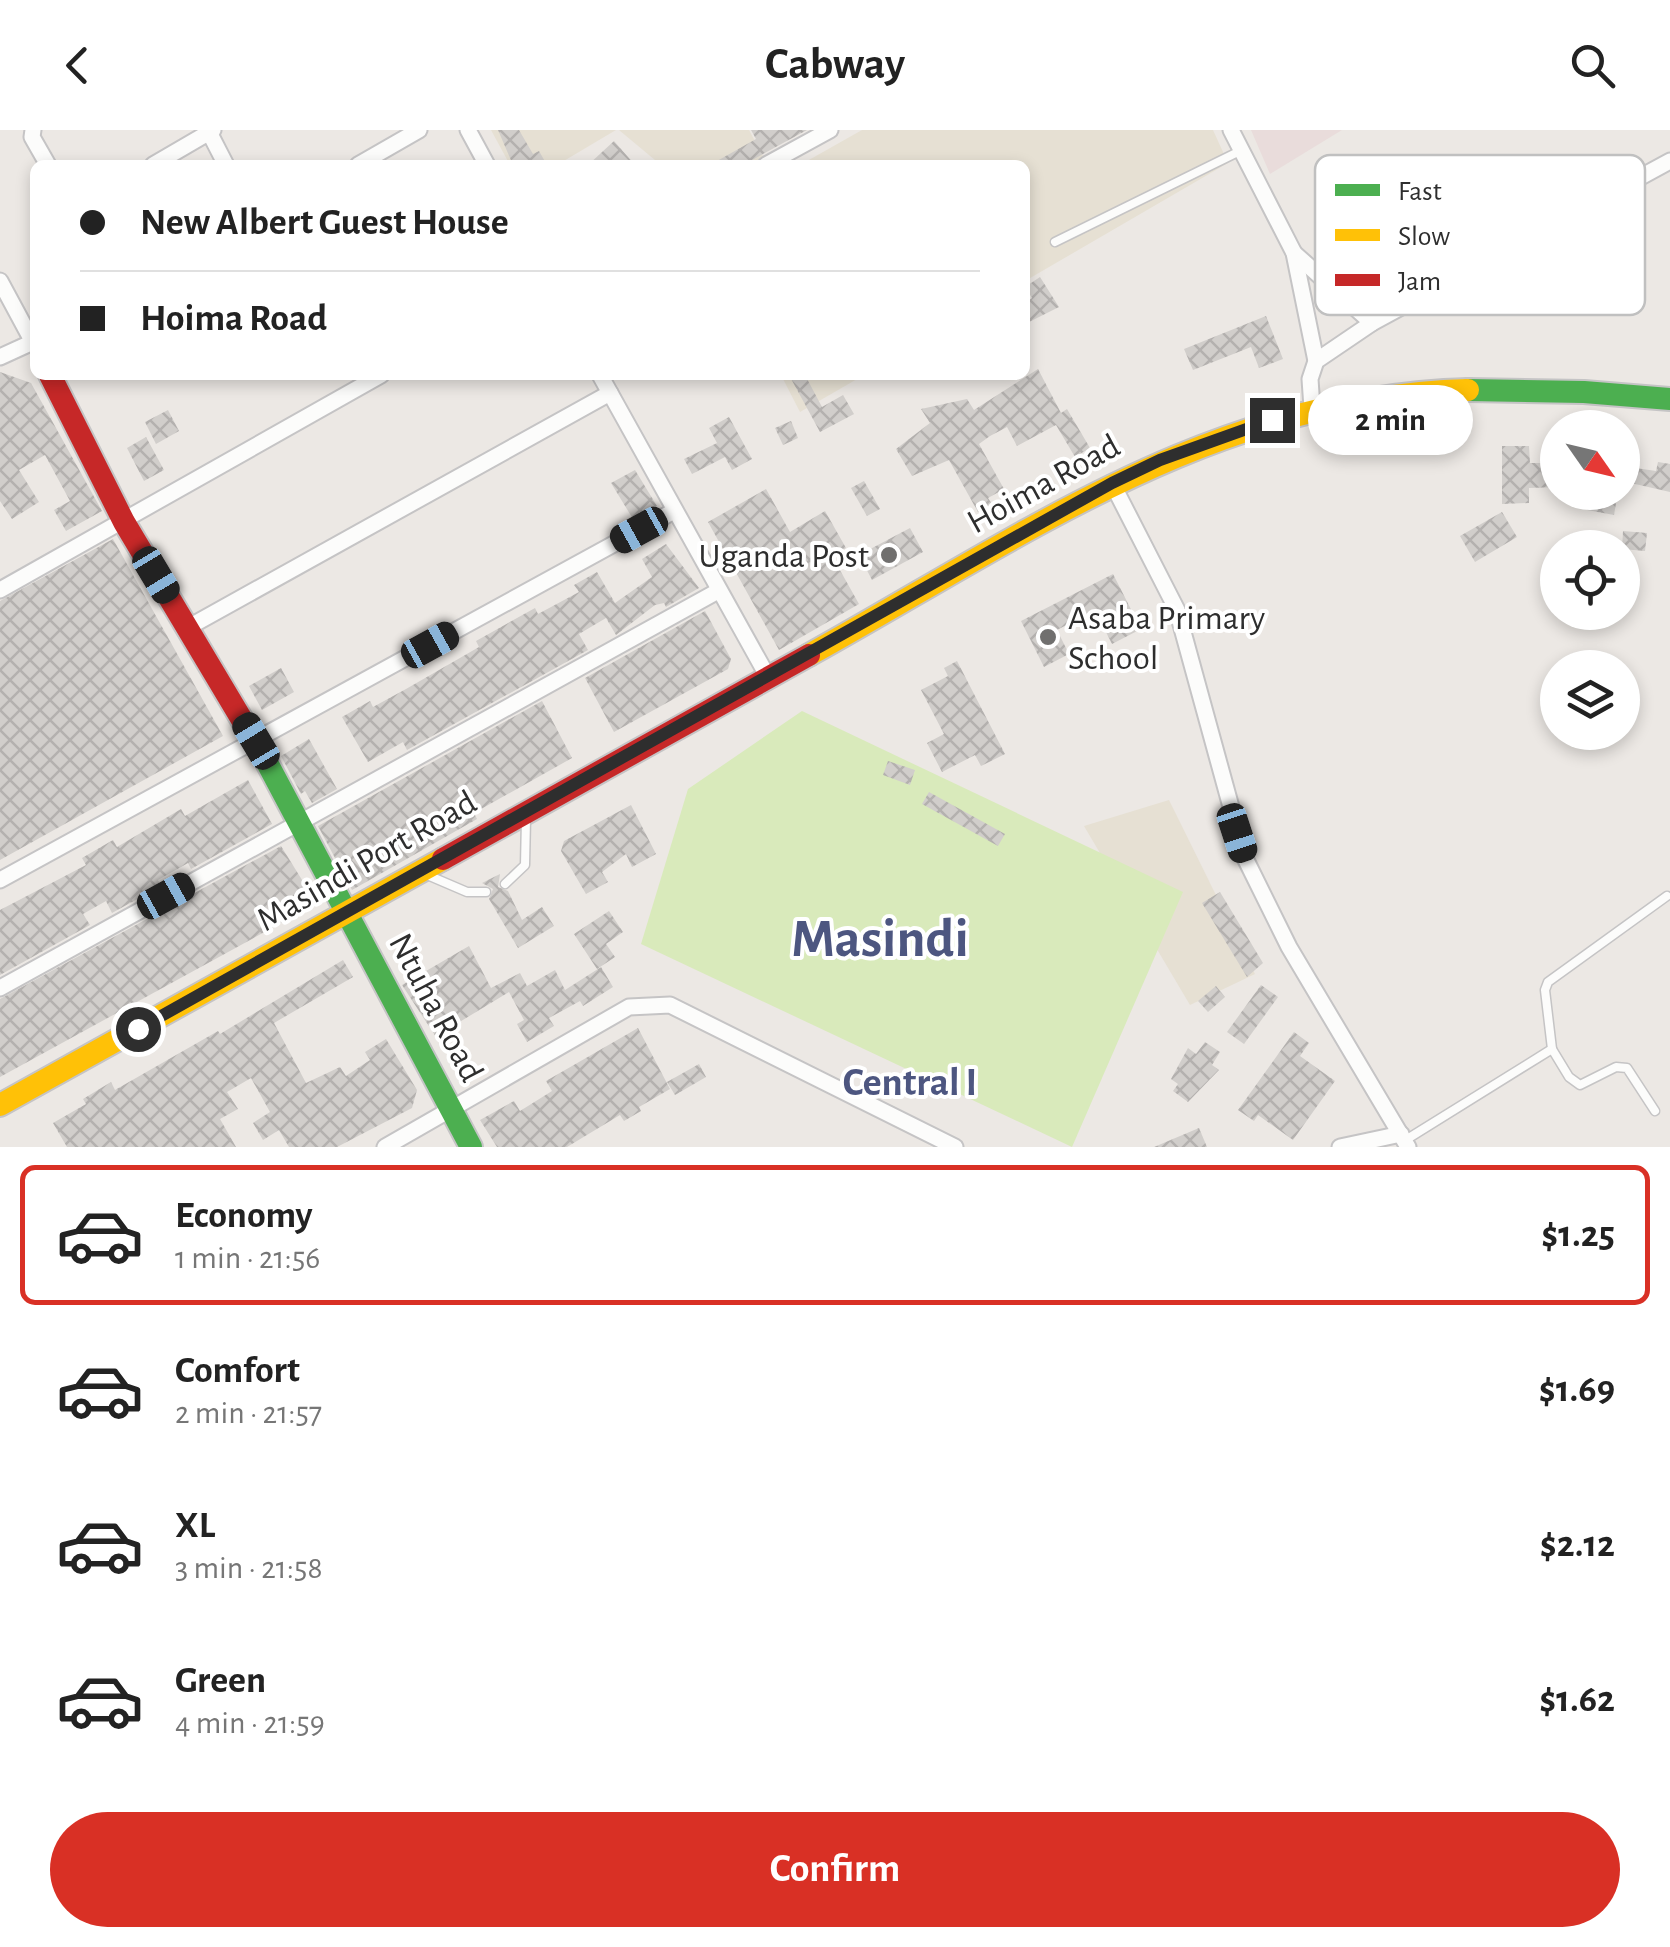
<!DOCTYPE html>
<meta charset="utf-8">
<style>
:root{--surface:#fff;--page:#f2f2f2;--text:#222;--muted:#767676;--line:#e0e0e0;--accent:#d93025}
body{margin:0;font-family:"Alegreya Sans",sans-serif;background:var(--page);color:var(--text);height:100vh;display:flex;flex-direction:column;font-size:38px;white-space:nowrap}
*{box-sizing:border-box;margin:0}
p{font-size:32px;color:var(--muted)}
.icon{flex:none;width:55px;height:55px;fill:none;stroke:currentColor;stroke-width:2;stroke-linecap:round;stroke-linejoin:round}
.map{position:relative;height:1017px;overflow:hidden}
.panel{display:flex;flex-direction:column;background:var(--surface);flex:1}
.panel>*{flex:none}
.top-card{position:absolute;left:30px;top:30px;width:1000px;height:220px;border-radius:15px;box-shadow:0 5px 15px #0003;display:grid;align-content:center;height:220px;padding:0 50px;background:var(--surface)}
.needle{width:65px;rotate:124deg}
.controls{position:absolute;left:1540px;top:280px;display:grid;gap:20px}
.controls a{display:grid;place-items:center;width:100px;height:100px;border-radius:50%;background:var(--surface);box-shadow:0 5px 15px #0003;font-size:50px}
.end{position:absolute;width:45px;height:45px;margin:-22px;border:12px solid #2e2e2e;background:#fff;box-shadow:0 0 0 5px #fff}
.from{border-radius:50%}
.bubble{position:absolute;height:70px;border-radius:35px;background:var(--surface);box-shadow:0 5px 15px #0003;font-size:32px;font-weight:700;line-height:70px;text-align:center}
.car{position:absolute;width:30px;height:60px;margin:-30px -15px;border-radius:12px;box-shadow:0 0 8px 2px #0007;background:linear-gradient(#222 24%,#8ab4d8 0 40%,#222 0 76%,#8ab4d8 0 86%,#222 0)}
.top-card b{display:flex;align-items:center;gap:35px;height:95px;font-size:38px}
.top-card b+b{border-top:2px solid var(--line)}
.top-card i{width:25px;height:25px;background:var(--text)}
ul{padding:18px 0 0;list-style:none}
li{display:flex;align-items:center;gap:30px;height:140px;margin:0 20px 15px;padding:0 30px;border:5px solid transparent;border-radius:15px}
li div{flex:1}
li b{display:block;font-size:38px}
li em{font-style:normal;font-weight:700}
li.on{border-color:var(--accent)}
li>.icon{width:90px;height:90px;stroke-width:1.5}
.primary-button{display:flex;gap:20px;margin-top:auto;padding:20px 50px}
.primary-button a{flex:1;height:115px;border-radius:60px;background:var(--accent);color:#fff;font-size:40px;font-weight:700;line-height:115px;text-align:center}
header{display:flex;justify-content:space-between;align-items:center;height:130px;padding:0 50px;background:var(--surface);font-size:45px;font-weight:700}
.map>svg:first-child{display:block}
.education{fill:#e6e0d3}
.medical{fill:#e9dcdb}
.pitch{fill:#d9eabb}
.building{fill:url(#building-cross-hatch)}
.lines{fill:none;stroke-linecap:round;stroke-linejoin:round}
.lane-casing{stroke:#c5c4c5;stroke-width:11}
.street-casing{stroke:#c5c4c5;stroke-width:19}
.fast-casing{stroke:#c5c4c5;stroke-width:26}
.slow-casing{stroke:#c5c4c5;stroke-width:26}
.jam-casing{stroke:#c5c4c5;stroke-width:26}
.lane{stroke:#fcfcfb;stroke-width:8}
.street{stroke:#fcfcfb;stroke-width:15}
.fast{stroke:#4caf50;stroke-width:22}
.slow{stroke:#ffc107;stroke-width:22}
.jam{stroke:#c62828;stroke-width:22}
.route{stroke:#2e2e2e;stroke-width:12}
.poi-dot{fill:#706f6e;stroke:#fff;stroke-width:4}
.labels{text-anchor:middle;stroke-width:8;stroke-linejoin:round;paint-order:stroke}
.street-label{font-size:35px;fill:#2e2e2e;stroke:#fff}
.poi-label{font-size:35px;fill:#2e2e2e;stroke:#fff;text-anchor:end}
.quarter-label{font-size:40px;font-weight:bold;fill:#4d5680;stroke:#fff}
.town-label{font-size:55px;font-weight:bold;fill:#4d5680;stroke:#fff}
.key{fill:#fff;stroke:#c0c0c0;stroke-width:2.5}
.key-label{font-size:28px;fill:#2e2e2e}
</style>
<header><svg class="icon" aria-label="back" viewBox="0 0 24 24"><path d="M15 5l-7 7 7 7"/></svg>Cabway<svg class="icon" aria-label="search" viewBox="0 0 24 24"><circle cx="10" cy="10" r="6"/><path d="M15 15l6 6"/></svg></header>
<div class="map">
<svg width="1670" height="1017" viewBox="0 0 1670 1017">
<defs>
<pattern id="building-cross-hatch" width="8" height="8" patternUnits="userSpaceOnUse" patternTransform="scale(2.5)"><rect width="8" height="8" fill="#d1cecb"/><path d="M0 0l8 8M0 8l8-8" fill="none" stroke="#b4b1af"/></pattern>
</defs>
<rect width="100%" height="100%" fill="#ece8e4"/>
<g class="education">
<path d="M491,0H616L557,35H510Z"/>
<path d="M619,0H749L764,28L751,35H661Z"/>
<path d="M862,0H1213L1228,33L1025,151V35H800Z"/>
<path d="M781,245H864L800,282Z"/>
<path d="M1169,670L1255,844L1190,875L1084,696Z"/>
</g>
<path class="medical" d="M1251,0H1342L1270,44Z"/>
<path class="pitch" d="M802,581L1183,762L1072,1017L641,814L688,659Z"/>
<g class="building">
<path d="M498,0H519L533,24L539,21L547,35H513Z"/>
<path d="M751,0H807L743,35H710L756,9Z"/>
<path d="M614,11L635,35H588Z"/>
<path d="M1040,147L1059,177L1025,194V173L1032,168L1025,157Z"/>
<path d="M1266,186L1283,229L1259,238L1251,217L1193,240L1184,219Z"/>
<path d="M1038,239L1061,283L1067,279L1090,318L1075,327L1056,295L1017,316L1007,297L990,306L979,314L1004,359L988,368L992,374L978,382L949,330L912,346L896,319L930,293L921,279L967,269L974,280Z"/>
<path d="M0,242L31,253L102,381L66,401L54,380L70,371L45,325L19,340L39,372L12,389L0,371Z"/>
<path d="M789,245H805L822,277L843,265L854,284L820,302Z"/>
<path d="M168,280L179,301L156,314L145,292Z"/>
<path d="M729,287L752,329L732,340L725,327L692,344L684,329L717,313L709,298Z"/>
<path d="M791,291L798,308L783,315L775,298Z"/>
<path d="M146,307L164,340L144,351L127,318Z"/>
<path d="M1502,316H1529L1530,333H1558V357L1529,358V373L1502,374Z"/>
<path d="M1658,332L1670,334V362L1622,351V336L1656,341Z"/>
<path d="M635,340L657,376L633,389L611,353Z"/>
<path d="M864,351L880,379L867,386L851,358Z"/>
<path d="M766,359L790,402L825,381L846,418L832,426L859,474L779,520L708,392Z"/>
<path d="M1590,362H1618L1614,385L1587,380Z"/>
<path d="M1502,382L1517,407L1475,432L1460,406Z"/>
<path d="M910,398L923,422L872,450L859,425Z"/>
<path d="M1623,401L1647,403L1645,421L1622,419Z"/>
<path d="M113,409L223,606L0,730V471Z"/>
<path d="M666,414L699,458L666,477L664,473L655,475L616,505L606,488L579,504L588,520L407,620L403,612L368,632L342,587L370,571L373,577L406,559L479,517L476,511L535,478L538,484L579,462L574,455L597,442L615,473L652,447L642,429Z"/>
<path d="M1113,444L1141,499L1112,514L1095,480L1057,500L1069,524L1044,537L1021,491Z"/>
<path d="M705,481L731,529L728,539L614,602L585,548Z"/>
<path d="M957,531L1005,624L981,636L975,625L942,642L927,613L944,604L921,560L948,546L944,538Z"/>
<path d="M281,538L294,562L262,580L249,556Z"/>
<path d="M542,571L572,628L474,683L477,689L352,760L318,696Z"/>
<path d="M309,609L337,659L312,673L305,661L301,664L281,626Z"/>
<path d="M888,631L915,640L910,655L883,645Z"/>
<path d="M248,650L272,694L191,739L188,733L158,750L161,756L112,783L106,771L83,784L90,795L0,845V780L86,735L82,728L113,710L117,717L181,679L185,686Z"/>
<path d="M929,662L1005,704L998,716L922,674Z"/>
<path d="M631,675L656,724L632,737L626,724L602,742L608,752L586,764L561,721L564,711Z"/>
<path d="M281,716L307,758L301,782L0,947V869Z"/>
<path d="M500,744L498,757L508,761L522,790L542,777L554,796L518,818L489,769L493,759L482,753Z"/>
<path d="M1220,762L1263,833L1247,847L1202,773Z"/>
<path d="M609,781L623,802L606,814L615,827L597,839L574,804Z"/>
<path d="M469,816L491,858L520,843L527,856L555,840L565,860L601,837L613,857L583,876L580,871L549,888L554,896L527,912L517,894L524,890L509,862L448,899L450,903L438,910L402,855Z"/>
<path d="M343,830L353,847L274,893L306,953L340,937L346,946L370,930L365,922L386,909L417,960L412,978L337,1017H289L279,1000L263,1010L253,993L270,982L251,948L227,962L238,979L220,989L236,1017H67L53,993L86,974L83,969L111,952L115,960L218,901L220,904Z"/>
<path d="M1261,855L1278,867L1244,914L1227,902Z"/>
<path d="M1216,856L1225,867L1208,882L1198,871Z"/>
<path d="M638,898L670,959L639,977L641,981L624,991L620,985L567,1017H497L480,990L514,971L520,981L552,961L546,951Z"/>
<path d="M1294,902L1309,913L1300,926L1335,951L1293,1010L1258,985L1254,991L1238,980Z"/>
<path d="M1205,912L1220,922L1212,935L1219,940L1188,972L1173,961L1178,954L1171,949L1188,918L1196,924Z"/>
<path d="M699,934L706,947L675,965L667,952Z"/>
<path d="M1199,998L1207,1017H1154Z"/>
</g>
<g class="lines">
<defs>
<g id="lane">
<path d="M1055,112L1242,20"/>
<path d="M425,744L467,762H486"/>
<path d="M505,754L525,735L526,689"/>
<path d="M1552,919L1569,947L1580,955L1616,937L1627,938L1655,981"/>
<path d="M1404,1011L1552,919L1545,860L1548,852L1667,766"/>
</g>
<g id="street">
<path d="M33,0L32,7L48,35"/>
<path d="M208,0L226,35"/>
<path d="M468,0L487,35"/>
<path d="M1231,0L1294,123L1316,231"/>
<path d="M153,35L213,0"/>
<path d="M358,35L419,0"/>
<path d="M766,35L830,0"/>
<path d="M1294,123L1372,193"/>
<path d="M0,151L35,216"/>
<path d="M0,227L35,211"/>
<path d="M600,245L768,547"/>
<path d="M1312,278L1310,249L1316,231L1372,193L1670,31"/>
<path d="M1112,353L1177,480L1245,728L1289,817L1408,1017"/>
<path d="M0,460L381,245"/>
<path d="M187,498L610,263"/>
<path d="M0,750L674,381"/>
<path d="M0,858L718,461"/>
<path d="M385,1017L629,877L670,875L955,1017"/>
<path d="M1340,1017L1401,1004"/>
</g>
<g id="fast">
<path d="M1468,260L1584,262L1670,269"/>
<path d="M263,625L471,1017"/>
</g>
<g id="slow">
<path d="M809,525C1023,406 1214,267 1468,260"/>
<path d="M0,975L443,729"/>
</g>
<g id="jam">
<path d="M50,245L124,392L263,625"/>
<path d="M443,729L809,525"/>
</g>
</defs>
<use href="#lane" class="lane-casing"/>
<use href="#street" class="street-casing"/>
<use href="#fast" class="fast-casing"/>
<use href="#slow" class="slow-casing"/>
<use href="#jam" class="jam-casing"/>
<use href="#lane" class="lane"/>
<use href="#street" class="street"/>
<use href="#fast" class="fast"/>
<use href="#slow" class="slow"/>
<use href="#jam" class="jam"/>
</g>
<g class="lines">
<path class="route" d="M138,899L1112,353L1160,330L1272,290"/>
</g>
<g class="poi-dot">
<circle cx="889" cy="425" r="10"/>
<circle cx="1048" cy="507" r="10"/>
</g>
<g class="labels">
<g class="street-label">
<text transform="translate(1043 353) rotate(-29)" y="12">Hoima Road</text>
<text transform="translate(366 730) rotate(-30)" y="12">Masindi Port Road</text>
<text transform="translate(437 877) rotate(62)" y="12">Ntuha Road</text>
</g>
<g class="poi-label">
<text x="869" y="437">Uganda Post</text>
<text x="1068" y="499" text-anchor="start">Asaba Primary<tspan x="1068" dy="40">School</tspan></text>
</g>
<g class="quarter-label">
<text x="910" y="965">Central I</text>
</g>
<g class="town-label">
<text x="880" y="826">Masindi</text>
</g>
</g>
<rect x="1315" y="25" width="330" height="160" rx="15" class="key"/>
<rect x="1335" y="54" width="45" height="12" fill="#4caf50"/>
<rect x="1335" y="99" width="45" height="12" fill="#ffc107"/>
<rect x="1335" y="144" width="45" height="12" fill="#c62828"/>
<g class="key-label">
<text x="1398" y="70">Fast</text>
<text x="1398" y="115">Slow</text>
<text x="1398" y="160">Jam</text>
</g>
</svg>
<div class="controls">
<a><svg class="needle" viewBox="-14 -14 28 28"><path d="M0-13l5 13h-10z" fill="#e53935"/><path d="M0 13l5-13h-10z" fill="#767676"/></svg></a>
<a><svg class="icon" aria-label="locate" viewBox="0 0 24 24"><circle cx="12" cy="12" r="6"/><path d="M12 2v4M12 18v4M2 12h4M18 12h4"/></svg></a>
<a><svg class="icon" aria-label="layers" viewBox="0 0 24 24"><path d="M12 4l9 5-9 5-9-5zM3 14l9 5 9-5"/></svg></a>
</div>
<i class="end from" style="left:138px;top:899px"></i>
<i class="end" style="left:1272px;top:290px"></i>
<div class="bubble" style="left:1308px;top:255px;width:165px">2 min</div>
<i class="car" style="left:639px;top:400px;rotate:241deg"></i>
<i class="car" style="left:156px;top:445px;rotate:149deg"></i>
<i class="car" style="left:430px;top:515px;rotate:61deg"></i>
<i class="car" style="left:256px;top:611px;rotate:329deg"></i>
<i class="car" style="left:1237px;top:703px;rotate:162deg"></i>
<i class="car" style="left:166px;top:766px;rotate:61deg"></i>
<div class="top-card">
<b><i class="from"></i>New Albert Guest House</b>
<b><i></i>Hoima Road</b>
</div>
</div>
<section class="panel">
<ul>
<li class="on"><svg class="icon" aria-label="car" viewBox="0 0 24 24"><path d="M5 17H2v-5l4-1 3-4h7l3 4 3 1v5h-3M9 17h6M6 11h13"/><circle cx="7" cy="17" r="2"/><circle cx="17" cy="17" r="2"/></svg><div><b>Economy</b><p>1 min · 21:56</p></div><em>$1.25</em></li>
<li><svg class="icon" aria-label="car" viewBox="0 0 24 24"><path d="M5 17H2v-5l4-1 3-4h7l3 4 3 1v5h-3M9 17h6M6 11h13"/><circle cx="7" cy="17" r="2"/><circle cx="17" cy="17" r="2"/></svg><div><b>Comfort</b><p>2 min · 21:57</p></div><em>$1.69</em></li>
<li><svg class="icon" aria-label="car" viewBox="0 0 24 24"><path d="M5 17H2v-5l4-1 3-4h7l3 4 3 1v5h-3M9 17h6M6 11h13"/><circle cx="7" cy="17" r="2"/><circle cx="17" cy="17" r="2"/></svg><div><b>XL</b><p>3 min · 21:58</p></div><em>$2.12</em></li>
<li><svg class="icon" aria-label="car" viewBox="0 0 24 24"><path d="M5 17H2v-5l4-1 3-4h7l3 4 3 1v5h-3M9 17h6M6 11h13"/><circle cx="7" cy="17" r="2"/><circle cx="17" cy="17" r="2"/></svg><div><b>Green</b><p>4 min · 21:59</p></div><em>$1.62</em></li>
</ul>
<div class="primary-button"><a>Confirm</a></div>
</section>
